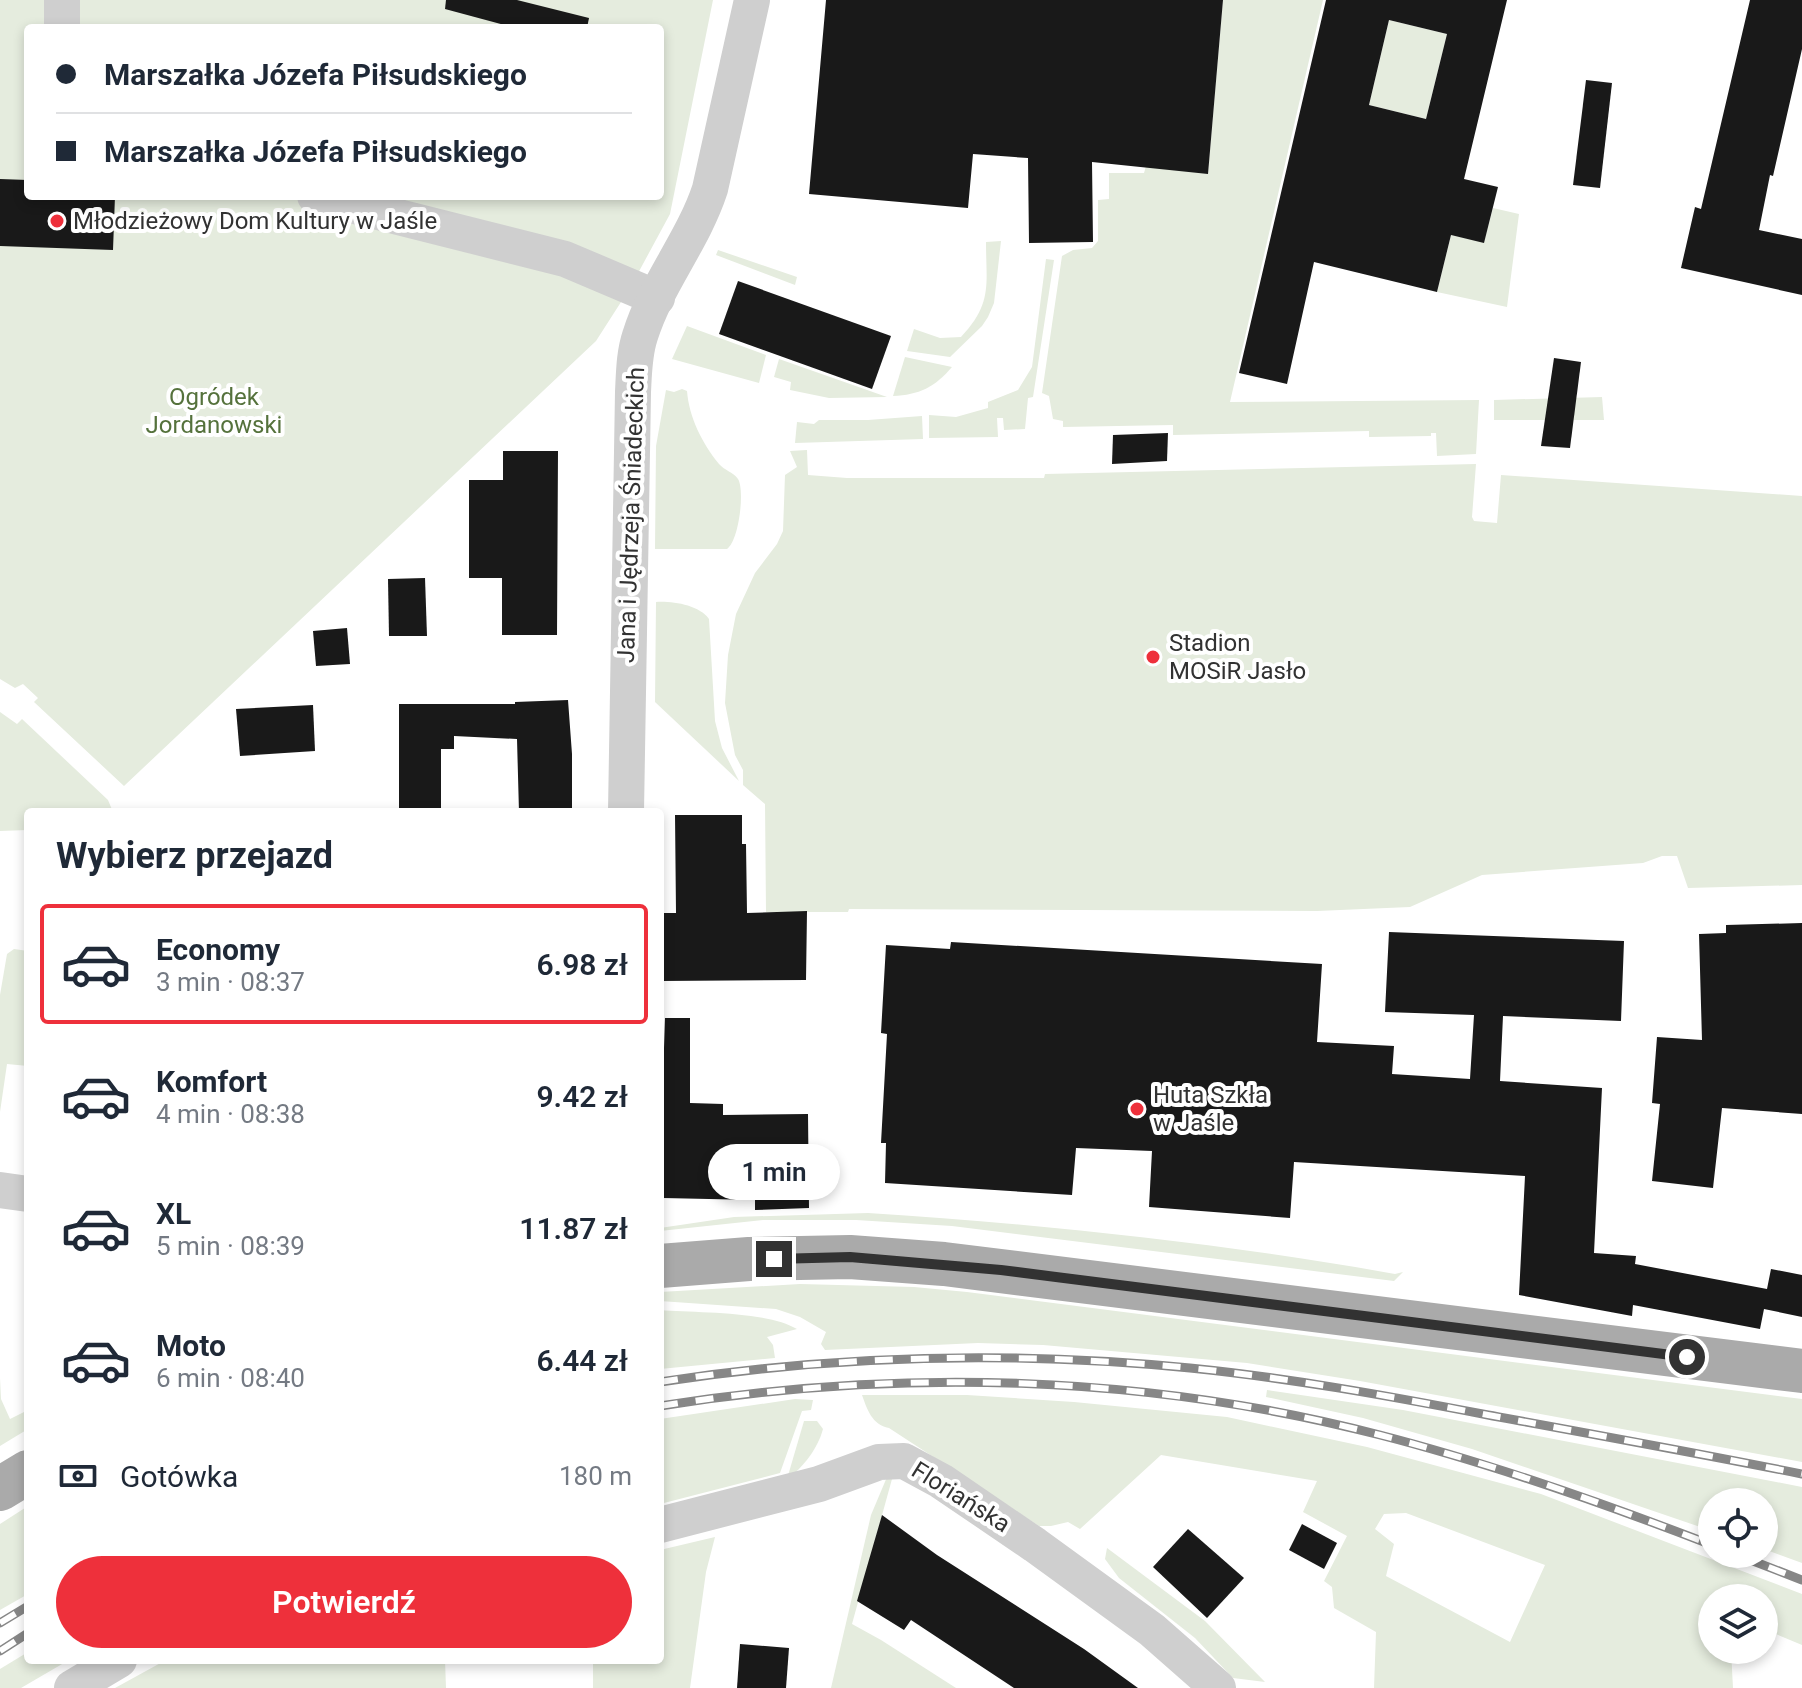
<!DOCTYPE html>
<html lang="pl">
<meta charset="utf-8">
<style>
:root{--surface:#fff;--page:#f2f2f3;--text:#1f2937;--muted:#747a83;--line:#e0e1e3;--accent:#ee303b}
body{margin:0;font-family:Roboto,sans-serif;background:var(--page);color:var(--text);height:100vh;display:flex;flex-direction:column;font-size:30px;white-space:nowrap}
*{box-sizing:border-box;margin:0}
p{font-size:26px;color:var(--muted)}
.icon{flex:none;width:44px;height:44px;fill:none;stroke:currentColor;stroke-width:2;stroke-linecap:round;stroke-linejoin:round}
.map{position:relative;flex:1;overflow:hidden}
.panel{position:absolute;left:24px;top:808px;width:640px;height:856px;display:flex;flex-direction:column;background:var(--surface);border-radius:8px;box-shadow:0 4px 12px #0003}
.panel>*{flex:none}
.top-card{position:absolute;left:24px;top:24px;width:640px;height:176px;border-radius:8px;box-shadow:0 4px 12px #0003;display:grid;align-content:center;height:176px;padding:0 32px;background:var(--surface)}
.controls{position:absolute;left:1698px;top:1488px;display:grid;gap:16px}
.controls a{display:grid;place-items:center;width:80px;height:80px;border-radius:50%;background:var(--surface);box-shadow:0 4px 12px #0003;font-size:40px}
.end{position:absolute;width:36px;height:36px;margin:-18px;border:10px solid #323232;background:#fff;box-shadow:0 0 0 4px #fff}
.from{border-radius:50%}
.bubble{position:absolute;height:56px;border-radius:28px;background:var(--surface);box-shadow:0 4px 12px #0003;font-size:26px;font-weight:600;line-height:56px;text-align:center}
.top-card b{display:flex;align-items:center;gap:28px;height:76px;font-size:30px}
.top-card b+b{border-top:2px solid var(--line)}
.top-card i{width:20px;height:20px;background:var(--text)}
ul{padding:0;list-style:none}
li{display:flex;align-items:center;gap:24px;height:120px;margin:0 16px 12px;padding:0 16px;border:4px solid transparent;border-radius:8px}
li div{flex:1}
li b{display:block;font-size:30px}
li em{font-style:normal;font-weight:600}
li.active{border-color:var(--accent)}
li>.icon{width:72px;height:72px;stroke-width:1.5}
h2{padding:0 32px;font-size:36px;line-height:96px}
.pay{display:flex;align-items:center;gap:20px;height:88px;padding:0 32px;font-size:30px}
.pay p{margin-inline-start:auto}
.primary-button{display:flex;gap:16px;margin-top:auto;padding:16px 32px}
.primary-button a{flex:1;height:92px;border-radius:48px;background:var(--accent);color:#fff;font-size:32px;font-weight:600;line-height:92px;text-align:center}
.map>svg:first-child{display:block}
.green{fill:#e5ecde;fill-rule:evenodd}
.building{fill:#191919;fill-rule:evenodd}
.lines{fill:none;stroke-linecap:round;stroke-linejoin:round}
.minor{stroke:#cfcfcf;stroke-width:36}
.major{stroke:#aaa;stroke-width:44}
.rail-casing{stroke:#878787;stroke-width:9}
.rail{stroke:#fff;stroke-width:6;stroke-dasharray:18;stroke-linecap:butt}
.route{stroke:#323232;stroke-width:10}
.poi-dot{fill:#ee303b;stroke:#fff;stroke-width:3}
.labels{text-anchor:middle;stroke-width:8;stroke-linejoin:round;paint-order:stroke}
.poi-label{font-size:24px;fill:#323232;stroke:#fff;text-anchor:start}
.park-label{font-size:24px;fill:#55723c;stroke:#fff}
.street-label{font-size:24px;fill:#323232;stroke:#fff}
</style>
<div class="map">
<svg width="1802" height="1688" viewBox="0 0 1802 1688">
<rect width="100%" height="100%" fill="#fff"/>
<g class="green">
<path d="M0,0H713L670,214L630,288L596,341L124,786L34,702L38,698L23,684L15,688L0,679ZM28,28H660V196H28Z"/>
<path d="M1223,0H1323L1230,402L1479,400L1476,454L1437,456L1436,433H1431V436L1369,437V431L1173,435V425L1063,427V421L1053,419L1049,396L1042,393L1062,256L1073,250L1092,248L1098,241V200L1109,199V173H1144L1146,166L1208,173Z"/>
<path d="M1389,20L1447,34L1426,119L1369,105Z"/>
<path d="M1493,208L1519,214L1507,307L1437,292L1451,235L1484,242Z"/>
<path d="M1001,241L994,303L988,317L982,326L950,357L907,351L914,329L940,338L961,337C993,303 986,284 986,242Z"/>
<path d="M718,250L797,277L795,285L716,255Z"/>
<path d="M1046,259L1054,260L1033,397L1028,398L1025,429L1004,430L1003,418H997L998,437L929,438V415L956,417L988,408V402L1018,390L1032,367Z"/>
<path d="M687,326L766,355L759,383L672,359Z"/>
<path d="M905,357L952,367C935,387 919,395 893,396Z"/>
<path d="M779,359L887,397L829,398L790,390L791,382L774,377Z"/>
<path d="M682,389L687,391C689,417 702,443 719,464C724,470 733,472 738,479C745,490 739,541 727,549H655L656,446L666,390L674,392Z"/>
<path d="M1602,397L1604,420H1494V400Z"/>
<path d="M922,416L923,439L795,443L797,422L814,424L819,420H868Z"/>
<path d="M807,450L808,475L847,478H1044L1045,474L1476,464L1472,517L1474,521L1497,523L1501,475L1802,496V885L1688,888L1677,856H1662L1643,863L1482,875L1410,907L1317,911L849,909L848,912H766L765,804L743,785V770L735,755L725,703L728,655L736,614L755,573L777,544L783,531L785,475L797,467L790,451Z"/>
<path d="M656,602C673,601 699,605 709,619L715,721L722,748L739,781L655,702Z"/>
<path d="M0,712L17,724L22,719L108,800L113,812H28V830L0,831Z"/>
<path d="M14,949L28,951V1066L7,1064L0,1112V995L7,954Z"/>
<path d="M868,1213C1044,1224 1221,1243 1395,1274L1403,1272L1394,1281L952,1226L856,1220H763L660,1231V1228L734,1217Z"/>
<path d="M800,1284L914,1287L967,1292L1802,1399V1462L1360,1381L1247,1363L1043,1345L978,1343L825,1350L821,1344L826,1332L800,1317L776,1309L660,1301V1292Z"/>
<path d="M660,1310C696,1313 767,1311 797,1329L767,1337L773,1345L775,1358L660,1369Z"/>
<path d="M0,1378L1,1399L10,1419L28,1410V1429L0,1446Z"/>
<path d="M1267,1390L1403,1410L1802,1487V1563L1764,1549V1502H1712V1531L1472,1449L1363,1418L1266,1397Z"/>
<path d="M862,1395H967L1074,1402L1227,1417L1367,1447L1541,1494L1802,1594V1645L1764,1629V1598H1712V1650H1731L1733,1688H1374L1376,1632L1334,1608L1332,1587L1324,1581L1347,1536L1303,1512L1317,1481L1161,1455L1080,1529L1068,1522L1051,1526H1039L889,1428C872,1425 867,1409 862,1395ZM1406,1513L1545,1565L1510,1642L1386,1576L1394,1544L1375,1529L1384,1514Z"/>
<path d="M795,1399L813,1400L811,1410L802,1411L780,1473L660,1504V1419Z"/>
<path d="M804,1421H817L823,1429C818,1448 803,1468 787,1479Z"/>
<path d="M887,1477L892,1479L852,1624L881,1640L956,1688H831L871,1515Z"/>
<path d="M28,1506V1594L0,1610V1524Z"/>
<path d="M715,1537L706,1572L690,1688H593V1660H660V1550Z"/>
<path d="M1107,1548L1205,1621L1265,1682L1233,1678L1195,1638L1119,1578L1105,1559Z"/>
<path d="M28,1652V1660H69L21,1688H0V1669Z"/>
<path d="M166,1660H445L446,1688H115Z"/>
</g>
<g class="building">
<path d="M446,0H517L589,18L587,28H516L445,9Z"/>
<path d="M826,0H1223L1208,174L1092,162L1093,242L1029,243L1028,158L973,154L968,208L809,194Z"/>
<path d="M1326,0H1507L1464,179L1498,187L1484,243L1451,235L1437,292L1314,262L1287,384L1239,373ZM1389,20L1447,34L1426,119L1369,105Z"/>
<path d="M1750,0H1802V49L1773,176L1770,175L1759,230L1802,239V295L1681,268L1695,207L1701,209Z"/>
<path d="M1586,80L1612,83L1600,188L1573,185Z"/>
<path d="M0,179L28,180V196H115L113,250L0,246Z"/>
<path d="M738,281L891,336L872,389L719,334Z"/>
<path d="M1554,358L1581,362L1570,448L1541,446Z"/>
<path d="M1168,433L1167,461L1112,464L1113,435Z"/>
<path d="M503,451H558L557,635H502V578H469V480H503Z"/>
<path d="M425,578L427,636H389L388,579Z"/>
<path d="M347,628L350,664L316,666L313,631Z"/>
<path d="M568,700L572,754V811L519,812L517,739L454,736V749H441V812H399V704H515V702Z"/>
<path d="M313,705L315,751L240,756L236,709Z"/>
<path d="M675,815H742V844H746L747,913L807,911L806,980L660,981V913H676Z"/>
<path d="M1802,923V1114L1722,1108L1713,1188L1652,1181L1660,1104L1652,1103L1657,1037L1702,1040L1699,934L1726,933V925Z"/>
<path d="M1389,932L1624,941L1621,1021L1503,1016L1500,1081L1602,1088L1594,1253L1636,1256L1635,1264L1767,1289L1771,1269L1802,1275V1317L1764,1309L1760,1329L1633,1305L1632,1316L1519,1295L1525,1176L1294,1162L1290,1218L1149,1207L1152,1151L1076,1148L1072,1195L885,1183L886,1143H881L887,1034L881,1033L886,945L950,949L951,942L1322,964L1317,1042L1394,1046L1392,1074L1470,1079L1474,1015L1385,1012Z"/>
<path d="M665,1018H690V1103L723,1104V1115L808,1114L809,1208L755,1210V1200L663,1198L664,1081H660V1048H664Z"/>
<path d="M882,1515L937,1555L1084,1649L1138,1688H1014L911,1620L904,1630L857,1601Z"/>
<path d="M1302,1524L1337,1543L1324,1569L1289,1550Z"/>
<path d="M1188,1529L1244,1578L1207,1618L1153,1567Z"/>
<path d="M740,1644L789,1648L786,1688H737Z"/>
</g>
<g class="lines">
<g class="minor">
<path d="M62,28V0"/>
<path d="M315,196L565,259L657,298"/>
<path d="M626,812L633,392C634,373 634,354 640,336C656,284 693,241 710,189L752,0"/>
<path d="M0,1190L28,1194"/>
<path d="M660,1525L819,1484L879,1462L904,1461L941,1481L1035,1545L1152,1630L1218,1688"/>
<path d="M72,1688L119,1660"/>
</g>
<g class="major">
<path d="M660,1266L749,1259L850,1257L944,1264L1802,1371"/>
<path d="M0,1489L28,1472"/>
</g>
<defs>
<g id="rail">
<path d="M660,1382C835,1355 1014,1351 1190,1368C1290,1378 1389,1396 1488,1415C1592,1434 1697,1453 1802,1474"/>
<path d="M660,1406C898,1368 1145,1374 1380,1435C1493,1464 1603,1503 1712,1545"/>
<path d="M1735,1554L1802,1580"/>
<path d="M0,1623L28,1606"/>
<path d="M0,1651L28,1633"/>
</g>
</defs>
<use href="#rail" class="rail-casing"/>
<use href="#rail" class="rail"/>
</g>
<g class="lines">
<path class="route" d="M774,1259L850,1257L1001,1270L1687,1357"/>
</g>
<g class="poi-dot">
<circle cx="57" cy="221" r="8"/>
<circle cx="1153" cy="657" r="8"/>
<circle cx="1137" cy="1109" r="8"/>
</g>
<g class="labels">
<g class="poi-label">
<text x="73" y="229">Młodzieżowy Dom Kultury w Jaśle</text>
<text x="1169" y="651">Stadion<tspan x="1169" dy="28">MOSiR Jasło</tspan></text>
<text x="1153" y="1103">Huta Szkła<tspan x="1153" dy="28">w Jaśle</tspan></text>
</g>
<g class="park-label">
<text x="214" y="405">Ogródek<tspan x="214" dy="28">Jordanowski</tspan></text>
</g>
<g class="street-label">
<text transform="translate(631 515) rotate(-88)" y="8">Jana i Jędrzeja Śniadeckich</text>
<text transform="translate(961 1497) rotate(32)" y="8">Floriańska</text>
</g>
</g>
</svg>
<div class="controls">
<a><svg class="icon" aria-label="locate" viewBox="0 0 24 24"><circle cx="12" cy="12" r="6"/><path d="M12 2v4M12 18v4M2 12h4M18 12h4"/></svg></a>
<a><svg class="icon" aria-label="layers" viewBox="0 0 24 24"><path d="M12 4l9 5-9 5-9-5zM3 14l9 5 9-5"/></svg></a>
</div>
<i class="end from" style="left:1687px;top:1357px"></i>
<i class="end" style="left:774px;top:1259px"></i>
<div class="bubble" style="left:708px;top:1144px;width:132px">1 min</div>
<div class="top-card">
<b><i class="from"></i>Marszałka Józefa Piłsudskiego</b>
<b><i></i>Marszałka Józefa Piłsudskiego</b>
</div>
<section class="panel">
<h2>Wybierz przejazd</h2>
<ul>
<li class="active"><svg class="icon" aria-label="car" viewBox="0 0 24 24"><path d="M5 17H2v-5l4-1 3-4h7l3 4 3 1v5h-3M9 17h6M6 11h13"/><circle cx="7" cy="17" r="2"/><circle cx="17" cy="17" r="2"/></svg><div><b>Economy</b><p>3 min · 08:37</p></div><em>6.98 zł</em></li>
<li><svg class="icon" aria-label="car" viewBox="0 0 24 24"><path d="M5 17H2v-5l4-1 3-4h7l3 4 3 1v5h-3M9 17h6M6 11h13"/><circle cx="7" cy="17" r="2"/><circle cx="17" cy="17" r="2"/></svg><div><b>Komfort</b><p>4 min · 08:38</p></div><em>9.42 zł</em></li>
<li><svg class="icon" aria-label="car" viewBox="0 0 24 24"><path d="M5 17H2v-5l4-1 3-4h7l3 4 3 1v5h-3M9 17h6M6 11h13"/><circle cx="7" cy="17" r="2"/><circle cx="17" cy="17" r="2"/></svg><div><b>XL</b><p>5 min · 08:39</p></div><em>11.87 zł</em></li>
<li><svg class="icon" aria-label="car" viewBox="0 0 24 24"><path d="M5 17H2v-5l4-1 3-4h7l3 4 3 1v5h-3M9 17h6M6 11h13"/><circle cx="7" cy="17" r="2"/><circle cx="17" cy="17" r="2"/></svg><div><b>Moto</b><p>6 min · 08:40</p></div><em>6.44 zł</em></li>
</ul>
<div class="pay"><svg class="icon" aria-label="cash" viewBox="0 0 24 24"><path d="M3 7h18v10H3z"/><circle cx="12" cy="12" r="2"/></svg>Gotówka<p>180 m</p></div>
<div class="primary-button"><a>Potwierdź</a></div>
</section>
</div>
